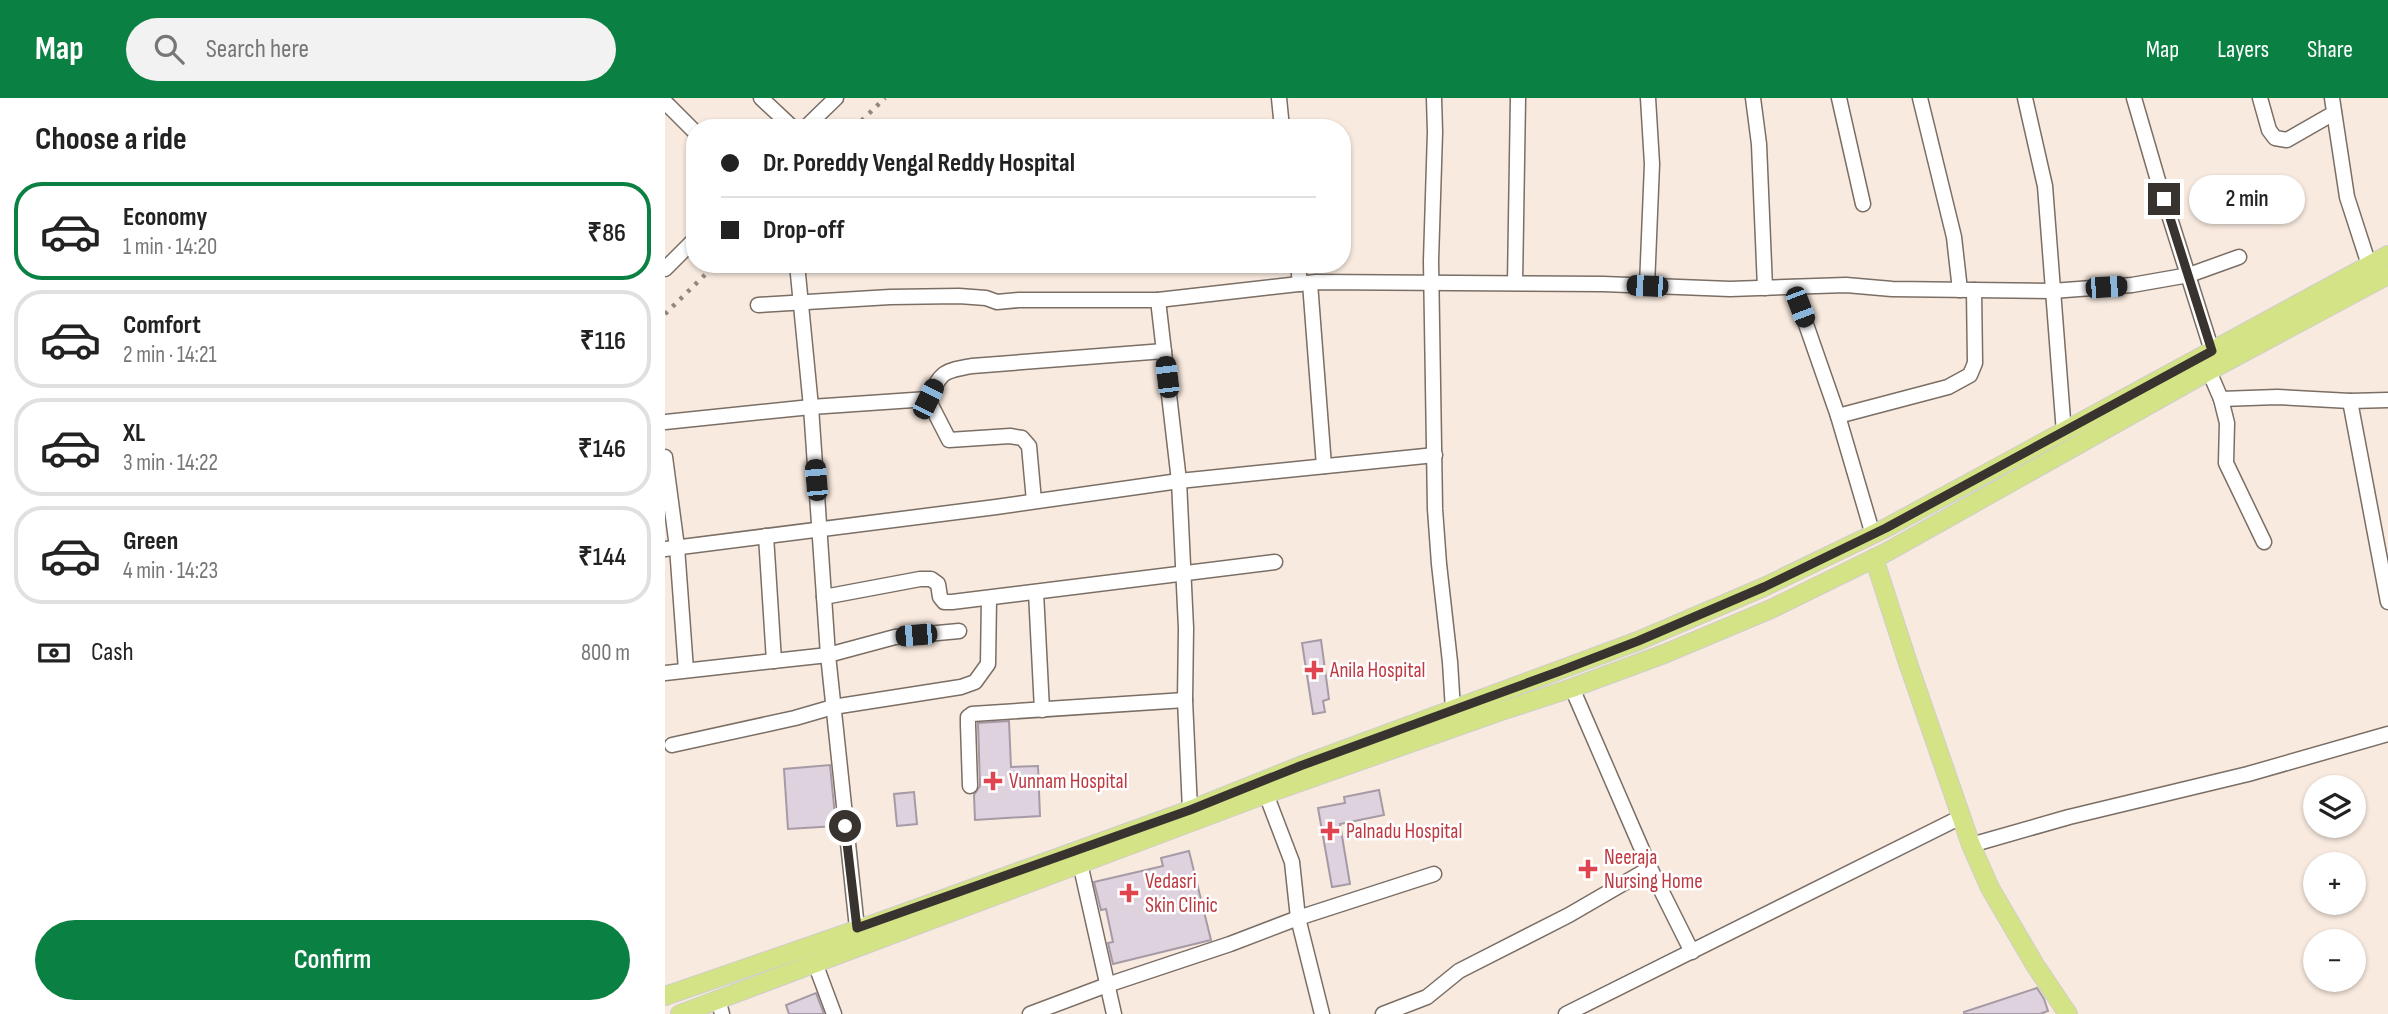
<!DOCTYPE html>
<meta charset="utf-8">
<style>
:root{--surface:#fff;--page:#f2f2f2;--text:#222;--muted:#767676;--line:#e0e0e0;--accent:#0b8043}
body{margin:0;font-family:"Sofia Sans Condensed",sans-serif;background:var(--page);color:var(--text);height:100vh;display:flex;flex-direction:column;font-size:26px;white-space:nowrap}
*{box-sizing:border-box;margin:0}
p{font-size:23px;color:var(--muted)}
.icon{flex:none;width:38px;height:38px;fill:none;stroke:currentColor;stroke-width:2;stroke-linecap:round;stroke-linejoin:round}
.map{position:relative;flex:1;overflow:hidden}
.drawer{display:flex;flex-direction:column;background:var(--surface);width:665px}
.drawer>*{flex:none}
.banner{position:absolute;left:21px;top:21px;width:665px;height:154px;border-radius:28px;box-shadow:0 2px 5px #0004;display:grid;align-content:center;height:154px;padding:0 35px;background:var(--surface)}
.controls{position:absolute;left:1638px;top:677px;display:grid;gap:14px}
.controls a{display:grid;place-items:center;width:63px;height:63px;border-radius:50%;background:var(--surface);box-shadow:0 2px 5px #0004;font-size:35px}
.end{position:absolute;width:32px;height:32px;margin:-16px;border:9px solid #39332f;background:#fff;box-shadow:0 0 0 4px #fff}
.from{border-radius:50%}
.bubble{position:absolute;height:49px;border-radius:24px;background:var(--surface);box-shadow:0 2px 5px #0004;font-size:23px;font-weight:600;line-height:49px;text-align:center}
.car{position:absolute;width:21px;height:42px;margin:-21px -10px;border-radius:9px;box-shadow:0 0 5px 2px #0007;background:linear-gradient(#222 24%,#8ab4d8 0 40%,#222 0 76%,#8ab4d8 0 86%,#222 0)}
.banner b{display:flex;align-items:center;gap:24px;height:66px;font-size:26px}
.banner b+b{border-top:2px solid var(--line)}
.banner i{width:18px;height:18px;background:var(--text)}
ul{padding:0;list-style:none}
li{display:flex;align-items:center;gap:21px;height:98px;margin:0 14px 10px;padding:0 21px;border:4px solid var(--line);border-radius:28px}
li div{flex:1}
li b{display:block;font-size:26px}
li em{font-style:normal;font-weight:600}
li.on{border-color:var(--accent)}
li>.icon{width:63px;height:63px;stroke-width:1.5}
h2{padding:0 35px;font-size:32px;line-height:84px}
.pay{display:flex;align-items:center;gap:18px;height:77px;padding:0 35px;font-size:26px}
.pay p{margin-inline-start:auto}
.cta{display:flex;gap:14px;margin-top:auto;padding:14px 35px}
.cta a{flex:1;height:80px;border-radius:42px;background:var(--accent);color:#fff;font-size:28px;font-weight:600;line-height:80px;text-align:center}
header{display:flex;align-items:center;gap:42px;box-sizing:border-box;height:98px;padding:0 35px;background:var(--accent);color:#fff}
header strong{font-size:33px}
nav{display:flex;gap:38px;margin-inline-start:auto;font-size:24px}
.search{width:490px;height:63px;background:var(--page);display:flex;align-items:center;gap:18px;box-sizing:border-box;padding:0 24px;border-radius:38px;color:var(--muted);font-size:26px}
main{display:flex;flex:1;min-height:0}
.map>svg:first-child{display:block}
.building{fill:#ded2df;stroke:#a59aa5;stroke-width:2}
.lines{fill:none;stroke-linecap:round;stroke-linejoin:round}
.minor-casing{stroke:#7a6e65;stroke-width:17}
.major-casing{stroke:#cfcecd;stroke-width:20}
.minor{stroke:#fff;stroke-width:14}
.major{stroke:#d4e385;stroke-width:18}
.rail{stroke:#90877f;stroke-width:4.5;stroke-dasharray:3.5 7;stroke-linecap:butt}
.route{stroke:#39332f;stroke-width:9}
.health-dot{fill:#e0444e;stroke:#fff;stroke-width:2.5}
.labels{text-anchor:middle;stroke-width:5;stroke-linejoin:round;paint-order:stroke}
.health-label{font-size:21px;fill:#be3a42;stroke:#fff;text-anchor:start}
</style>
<header>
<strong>Map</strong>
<div class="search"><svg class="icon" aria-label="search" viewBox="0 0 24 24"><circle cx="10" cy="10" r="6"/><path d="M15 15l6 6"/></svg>Search here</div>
<nav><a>Map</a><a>Layers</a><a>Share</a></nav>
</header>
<main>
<section class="drawer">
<h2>Choose a ride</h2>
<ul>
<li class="on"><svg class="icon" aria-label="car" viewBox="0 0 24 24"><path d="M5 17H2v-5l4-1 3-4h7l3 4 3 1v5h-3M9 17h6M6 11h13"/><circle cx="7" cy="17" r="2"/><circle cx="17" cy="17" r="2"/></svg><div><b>Economy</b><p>1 min · 14:20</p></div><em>₹86</em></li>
<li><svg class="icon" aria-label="car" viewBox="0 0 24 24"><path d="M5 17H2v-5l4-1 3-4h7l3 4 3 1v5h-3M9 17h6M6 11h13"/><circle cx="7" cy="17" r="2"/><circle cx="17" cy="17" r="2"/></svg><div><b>Comfort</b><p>2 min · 14:21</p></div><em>₹116</em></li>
<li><svg class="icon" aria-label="car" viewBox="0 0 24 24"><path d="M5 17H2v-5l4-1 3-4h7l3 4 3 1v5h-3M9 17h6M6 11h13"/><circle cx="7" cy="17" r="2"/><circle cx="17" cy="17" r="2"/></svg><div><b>XL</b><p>3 min · 14:22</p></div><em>₹146</em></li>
<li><svg class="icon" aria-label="car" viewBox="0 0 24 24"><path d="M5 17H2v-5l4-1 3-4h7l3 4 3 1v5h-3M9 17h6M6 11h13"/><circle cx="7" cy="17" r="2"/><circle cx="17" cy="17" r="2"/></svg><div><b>Green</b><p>4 min · 14:23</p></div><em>₹144</em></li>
</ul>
<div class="pay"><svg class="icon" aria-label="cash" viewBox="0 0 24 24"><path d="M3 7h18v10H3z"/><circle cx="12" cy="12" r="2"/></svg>Cash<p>800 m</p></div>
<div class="cta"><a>Confirm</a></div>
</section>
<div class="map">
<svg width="1723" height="916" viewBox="0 0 1723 916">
<rect width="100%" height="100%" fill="#f8eadf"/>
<g class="building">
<path d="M656,542L664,601L658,603L660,614L648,616L637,545Z"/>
<path d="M344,623L346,669L373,668L375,718L310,722L309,697L315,688L313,625Z"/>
<path d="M165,667L171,728L123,731L119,671Z"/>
<path d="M714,692L719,717L675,726L685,786L667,789L653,710L680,705L679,699Z"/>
<path d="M249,694L252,726L232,728L229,696Z"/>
<path d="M524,753L546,842L448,866L443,845L448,844L441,811L436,812L429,784L498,768L496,760Z"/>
<path d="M1372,890L1379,901L1383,913L1375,916H1299V914Z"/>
<path d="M151,895L159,916H124L121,907Z"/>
</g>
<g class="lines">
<defs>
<g id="minor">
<path d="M96,0L128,30"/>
<path d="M614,0L617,30"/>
<path d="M769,0L770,34L766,163L770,411L774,466L785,564L788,612"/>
<path d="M1088,0L1094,46L1100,190"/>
<path d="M1174,0L1198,106"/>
<path d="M1255,0L1289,139L1295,192"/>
<path d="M1360,0L1380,88L1399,335"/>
<path d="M1469,0L1492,79L1547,253"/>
<path d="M1595,0L1604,32L1610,40L1622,42L1669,15"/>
<path d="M1667,0L1682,99L1704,167"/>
<path d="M0,4L30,34"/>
<path d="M140,30L171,0"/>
<path d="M132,166L146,309L163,557L192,830"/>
<path d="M633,166L635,186"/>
<path d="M0,171L30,141"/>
<path d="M645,185L659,368"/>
<path d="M850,185L853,0"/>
<path d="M982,188L987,66L983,0"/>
<path d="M1128,189L1173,318L1208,437"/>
<path d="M493,202L514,383L521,530L520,602L525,712"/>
<path d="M93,207L225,199L294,198L321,200L332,204L354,202H493L651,184L938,186L1065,191L1181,187L1227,191L1387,193L1467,187L1524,177L1574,159"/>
<path d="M1544,273L1556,301L1612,299L1685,303L1723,302"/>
<path d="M1556,301L1562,325L1561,365L1599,444"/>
<path d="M1685,303L1723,504"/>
<path d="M1173,318L1283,289L1305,277L1310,265L1309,192"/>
<path d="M0,324L146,309L263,301"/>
<path d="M0,359L12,449L21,572"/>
<path d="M369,403L364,348L357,340L345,338L284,342L263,301C277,273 278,273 307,268L499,253"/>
<path d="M101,438L109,563"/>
<path d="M0,451L331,409L514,383L770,357"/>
<path d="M371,494L377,612"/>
<path d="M159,499L255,481H266L273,486L275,499L279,504H287L610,464"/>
<path d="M0,575L163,557L230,539L294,533"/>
<path d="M907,590L985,770L1027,854"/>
<path d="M7,647L130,620L168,609L296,589L310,584L323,566L324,500"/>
<path d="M305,688L303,627V619L307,616L520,602"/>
<path d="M601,696L627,764L633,820L657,916"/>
<path d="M1306,747L1404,719L1583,676L1723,636"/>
<path d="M415,765L449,916"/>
<path d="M150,865L169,916"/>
<path d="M53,901L57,916"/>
<path d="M365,916L442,887L565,846L633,820L769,776"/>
<path d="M718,916L762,899L794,873L904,817L985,770"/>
<path d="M901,916L1296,719"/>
</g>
<g id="major">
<path d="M1209,460L1243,565L1306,747L1325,790L1370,867L1403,916"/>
<path d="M0,898L217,823L525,712L635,668L973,543L1099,489L1221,430L1723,157"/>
<path d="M15,916L601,696L836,613L907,590L999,556L1106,511L1222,454L1544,273L1723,177"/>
</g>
</defs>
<use href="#minor" class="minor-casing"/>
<use href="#major" class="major-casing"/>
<use href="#minor" class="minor"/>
<use href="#major" class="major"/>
<g class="rail">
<path d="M189,30L220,0"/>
<path d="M0,216L51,166"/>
</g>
</g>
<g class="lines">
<path class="route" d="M180,728L192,830L525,712L635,668L895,573L973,543L1099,489L1221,430L1547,253L1499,101"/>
</g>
<g class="health-dot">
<path d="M645.5 561.5h7v7h7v7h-7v7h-7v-7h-7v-7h7z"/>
<path d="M324.5 672.5h7v7h7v7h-7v7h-7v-7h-7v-7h7z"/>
<path d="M661.5 722.5h7v7h7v7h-7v7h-7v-7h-7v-7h7z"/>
<path d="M919.5 760.5h7v7h7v7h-7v7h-7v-7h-7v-7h7z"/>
<path d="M460.5 784.5h7v7h7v7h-7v7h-7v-7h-7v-7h7z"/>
</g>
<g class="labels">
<g class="health-label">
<text x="665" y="579">Anila Hospital</text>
<text x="344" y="690">Vunnam Hospital</text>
<text x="681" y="740">Palnadu Hospital</text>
<text x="939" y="766">Neeraja<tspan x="939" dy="24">Nursing Home</tspan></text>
<text x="480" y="790">Vedasri<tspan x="480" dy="24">Skin Clinic</tspan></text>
</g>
</g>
</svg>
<div class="controls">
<a><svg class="icon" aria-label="layers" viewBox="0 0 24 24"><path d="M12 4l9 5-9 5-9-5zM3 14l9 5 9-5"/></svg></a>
<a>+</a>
<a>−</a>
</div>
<i class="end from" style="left:180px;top:728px"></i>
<i class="end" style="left:1499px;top:101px"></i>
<div class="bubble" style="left:1524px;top:77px;width:116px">2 min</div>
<i class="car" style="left:982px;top:188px;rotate:272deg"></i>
<i class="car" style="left:1441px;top:189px;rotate:86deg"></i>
<i class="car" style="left:1135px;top:209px;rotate:159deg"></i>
<i class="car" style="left:502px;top:279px;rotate:353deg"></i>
<i class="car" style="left:263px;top:301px;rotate:26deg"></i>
<i class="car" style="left:151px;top:382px;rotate:355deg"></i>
<i class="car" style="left:251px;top:537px;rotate:265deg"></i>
<div class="banner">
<b><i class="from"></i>Dr. Poreddy Vengal Reddy Hospital</b>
<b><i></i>Drop-off</b>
</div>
</div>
</main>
